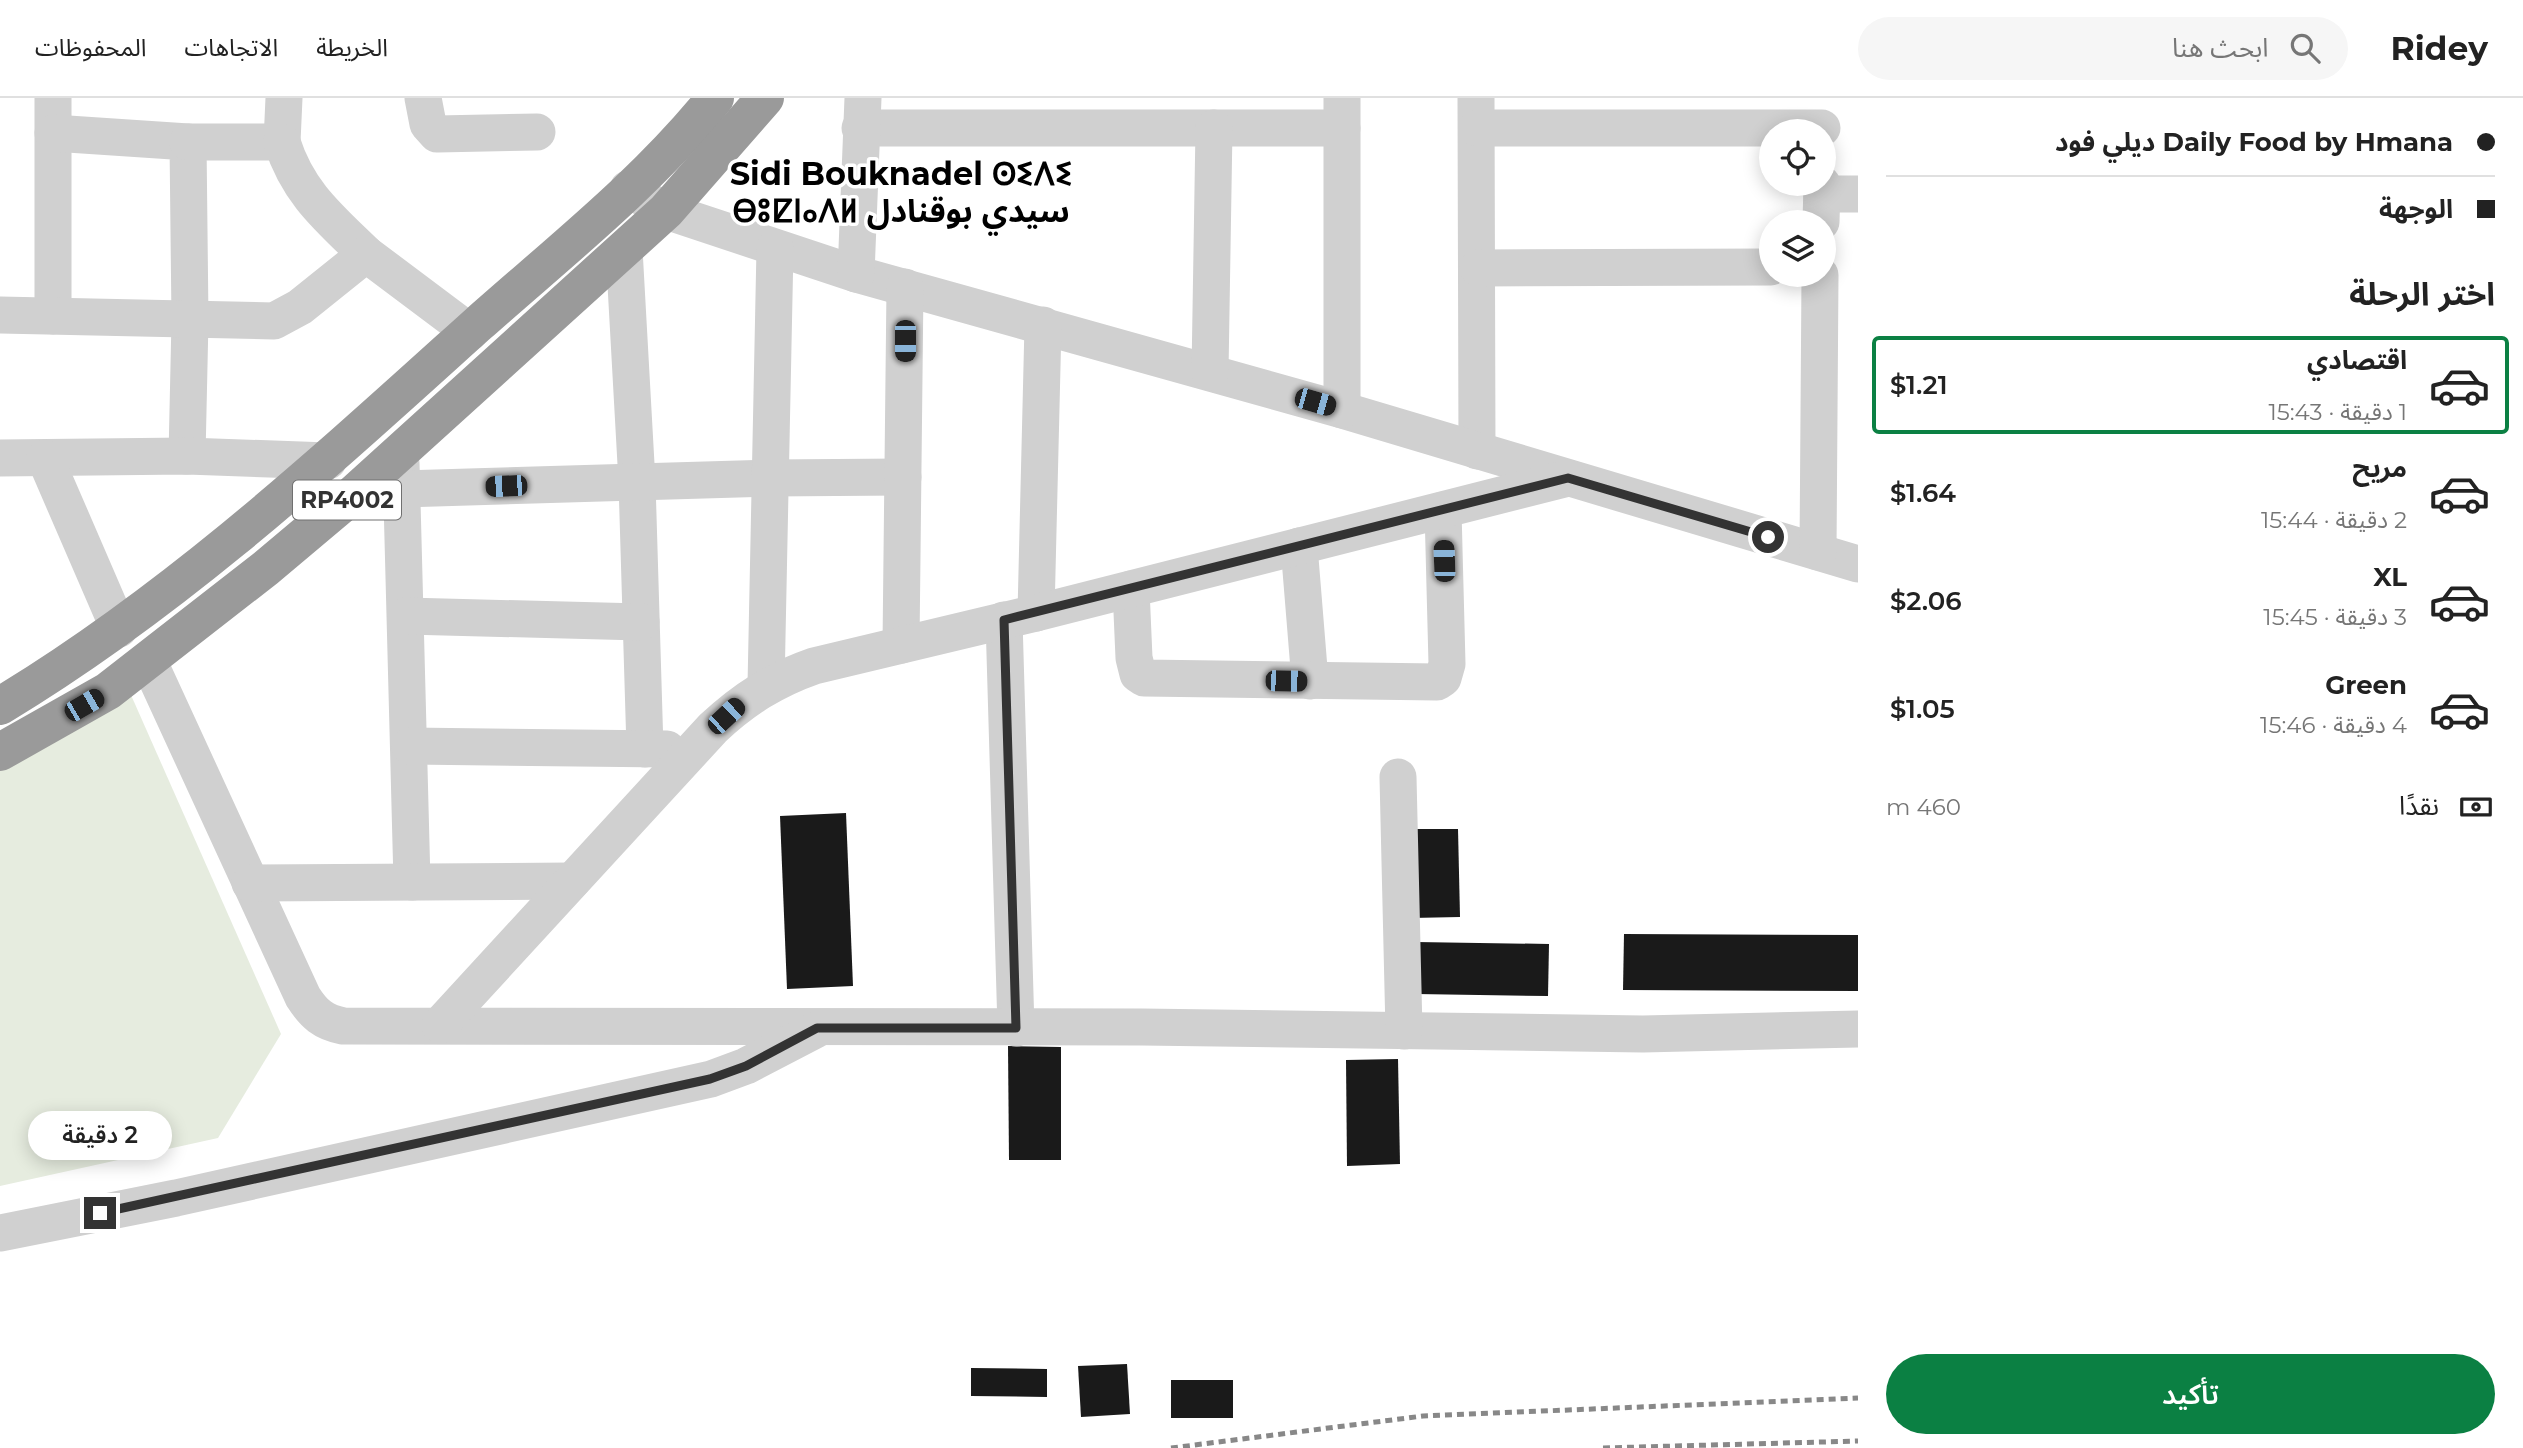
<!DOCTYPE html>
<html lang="ar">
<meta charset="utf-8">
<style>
:root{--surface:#fff;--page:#f6f6f6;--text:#222;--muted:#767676;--line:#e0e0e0;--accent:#0b8043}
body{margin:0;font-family:Montserrat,"Noto Sans Arabic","Noto Sans Tifinagh",sans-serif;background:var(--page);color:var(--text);direction:rtl;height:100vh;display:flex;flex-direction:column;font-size:26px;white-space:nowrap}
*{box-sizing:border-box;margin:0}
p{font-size:23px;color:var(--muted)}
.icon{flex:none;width:38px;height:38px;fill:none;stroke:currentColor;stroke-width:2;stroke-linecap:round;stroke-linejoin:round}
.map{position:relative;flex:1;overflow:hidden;direction:ltr}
.side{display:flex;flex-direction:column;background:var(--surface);width:665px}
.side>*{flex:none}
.top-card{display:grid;align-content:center;height:154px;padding:0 28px;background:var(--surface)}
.controls{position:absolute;left:1759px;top:21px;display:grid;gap:14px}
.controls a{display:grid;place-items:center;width:77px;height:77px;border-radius:50%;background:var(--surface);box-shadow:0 4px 18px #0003;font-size:35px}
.end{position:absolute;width:32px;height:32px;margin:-16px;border:9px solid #333;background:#fff;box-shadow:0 0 0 4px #fff}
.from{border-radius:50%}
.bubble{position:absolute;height:49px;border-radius:24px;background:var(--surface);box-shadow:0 4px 18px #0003;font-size:23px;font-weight:600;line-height:49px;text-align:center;direction:rtl}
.car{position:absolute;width:21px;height:42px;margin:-21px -10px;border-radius:9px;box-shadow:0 0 5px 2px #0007;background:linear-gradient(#222 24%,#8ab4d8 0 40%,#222 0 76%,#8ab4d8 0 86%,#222 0)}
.top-card b{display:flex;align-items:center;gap:24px;height:66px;font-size:26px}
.top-card b+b{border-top:2px solid var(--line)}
.top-card i{width:18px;height:18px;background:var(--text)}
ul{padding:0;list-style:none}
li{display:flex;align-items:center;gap:21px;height:98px;margin:0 14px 10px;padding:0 14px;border:4px solid transparent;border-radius:7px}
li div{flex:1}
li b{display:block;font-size:26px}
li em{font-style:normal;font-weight:600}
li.active{border-color:var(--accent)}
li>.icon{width:63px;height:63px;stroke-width:1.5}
h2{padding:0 28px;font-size:32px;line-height:84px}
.pay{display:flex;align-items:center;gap:18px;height:77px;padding:0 28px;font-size:26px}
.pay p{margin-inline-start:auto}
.cta{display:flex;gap:14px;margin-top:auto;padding:14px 28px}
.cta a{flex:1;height:80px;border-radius:42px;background:var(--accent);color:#fff;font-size:28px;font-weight:600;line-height:80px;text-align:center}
header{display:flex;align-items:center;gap:42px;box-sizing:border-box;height:98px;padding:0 35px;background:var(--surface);border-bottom:2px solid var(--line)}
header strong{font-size:33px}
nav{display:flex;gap:38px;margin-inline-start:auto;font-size:24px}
.search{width:490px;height:63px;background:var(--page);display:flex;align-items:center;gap:18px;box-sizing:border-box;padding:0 24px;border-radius:38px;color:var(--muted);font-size:26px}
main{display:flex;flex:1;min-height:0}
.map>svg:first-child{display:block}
.green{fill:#e6ecdf}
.building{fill:#1a1a1a}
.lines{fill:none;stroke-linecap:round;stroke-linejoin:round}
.minor{stroke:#d0d0d0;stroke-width:37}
.highway{stroke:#9a9a9a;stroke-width:38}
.rail{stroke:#888;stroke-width:5;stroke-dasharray:7 5;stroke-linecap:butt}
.route{stroke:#333;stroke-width:9}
.labels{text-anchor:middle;stroke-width:7;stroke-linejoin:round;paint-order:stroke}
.shield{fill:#fff;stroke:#707070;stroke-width:2}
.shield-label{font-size:23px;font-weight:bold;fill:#333}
.district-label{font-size:32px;font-weight:bold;fill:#000;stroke:#fff}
</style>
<header>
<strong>Ridey</strong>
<div class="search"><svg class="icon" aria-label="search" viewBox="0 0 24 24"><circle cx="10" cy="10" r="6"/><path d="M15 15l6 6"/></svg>ابحث هنا</div>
<nav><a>الخريطة</a><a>الاتجاهات</a><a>المحفوظات</a></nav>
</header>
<main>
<section class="side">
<div class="top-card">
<b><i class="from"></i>Daily Food by Hmana ديلي فود</b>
<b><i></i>الوجهة</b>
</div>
<h2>اختر الرحلة</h2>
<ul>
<li class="active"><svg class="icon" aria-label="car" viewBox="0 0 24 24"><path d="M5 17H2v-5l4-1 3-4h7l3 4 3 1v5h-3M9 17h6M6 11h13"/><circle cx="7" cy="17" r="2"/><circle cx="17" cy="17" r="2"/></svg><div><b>اقتصادي</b><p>1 دقيقة · 15:43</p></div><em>$1.21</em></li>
<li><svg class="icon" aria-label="car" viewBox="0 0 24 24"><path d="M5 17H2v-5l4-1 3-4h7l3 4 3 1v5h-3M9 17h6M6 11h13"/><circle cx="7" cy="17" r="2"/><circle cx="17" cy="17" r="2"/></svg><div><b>مريح</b><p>2 دقيقة · 15:44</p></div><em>$1.64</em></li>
<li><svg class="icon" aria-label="car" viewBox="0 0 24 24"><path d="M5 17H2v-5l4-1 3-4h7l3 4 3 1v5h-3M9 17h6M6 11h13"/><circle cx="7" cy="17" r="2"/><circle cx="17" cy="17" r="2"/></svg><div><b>XL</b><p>3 دقيقة · 15:45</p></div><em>$2.06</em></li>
<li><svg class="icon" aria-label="car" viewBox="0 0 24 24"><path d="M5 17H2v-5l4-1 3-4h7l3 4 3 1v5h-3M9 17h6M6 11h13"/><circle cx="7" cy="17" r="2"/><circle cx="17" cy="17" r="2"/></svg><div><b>Green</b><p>4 دقيقة · 15:46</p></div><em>$1.05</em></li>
</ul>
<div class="pay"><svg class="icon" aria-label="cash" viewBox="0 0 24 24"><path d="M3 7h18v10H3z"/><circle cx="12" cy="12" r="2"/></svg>نقدًا<p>460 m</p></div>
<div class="cta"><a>تأكيد</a></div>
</section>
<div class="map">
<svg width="1858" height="1350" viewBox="0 0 1858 1350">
<rect width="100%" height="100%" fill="#fff"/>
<path class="green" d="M131,597L281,936L218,1040L0,1088V661Z"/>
<g class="building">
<path d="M846,715L853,888L787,891L780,718Z"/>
<path d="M1410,731H1458L1460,819L1411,820Z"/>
<path d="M1624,836L1858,837V893L1623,892Z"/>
<path d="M1416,844L1549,846L1548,898L1416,896Z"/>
<path d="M1008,948L1061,949V1062H1009Z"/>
<path d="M1398,961L1400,1066L1347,1068L1346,962Z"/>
<path d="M1127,1266L1130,1316L1081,1319L1078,1268Z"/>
<path d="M971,1270L1047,1271V1299L971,1298Z"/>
<rect x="1171" y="1282" width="62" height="38"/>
</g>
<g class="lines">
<g class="minor">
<path d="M53,0V218"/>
<path d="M423,0L428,26L437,36L537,34"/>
<path d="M1476,0L1477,353"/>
<path d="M860,30H1342"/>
<path d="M1477,30H1822"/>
<path d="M53,35L188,44L190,222L187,358"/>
<path d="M188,44H282L284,0"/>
<path d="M282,44C298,95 329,120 366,156"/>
<path d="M628,91L666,113L856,176L1342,312L1858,466"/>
<path d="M1822,96H1858"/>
<path d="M1821,124L1822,86"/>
<path d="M624,151L637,384L645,651"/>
<path d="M1478,170L1771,169"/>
<path d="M856,176L863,0"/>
<path d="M0,217L274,223L300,209L366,156L470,234"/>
<path d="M1210,274L1214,30"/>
<path d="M1342,312V0"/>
<path d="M0,360L187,358L328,363"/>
<path d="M45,360L119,531"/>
<path d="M401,365L412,784"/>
<path d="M402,391L769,380L903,379"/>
<path d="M1299,448L1310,583"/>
<path d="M1818,454L1820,177"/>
<path d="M1131,491L1134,560L1138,576L1144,580L1437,584L1443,580L1447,566L1443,412"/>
<path d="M1036,515L1043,227"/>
<path d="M406,518L641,524"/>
<path d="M1004,522L1016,930"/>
<path d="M901,547L905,189"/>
<path d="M148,562L303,899C314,916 323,924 343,928L1142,929L1643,936L1858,931"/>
<path d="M766,588L775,150"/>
<path d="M410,648L667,651"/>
<path d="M1398,679L1404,933"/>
<path d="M250,785L572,783"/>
<path d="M440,927L713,630C744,601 774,582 814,568L1036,515L1568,380"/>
<path d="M0,1135L176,1100L711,981L746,968L815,932"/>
</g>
<g class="highway">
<path d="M0,608C176,502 326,363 478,226C559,154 647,85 715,0"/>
<path d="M0,654L108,593L266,470L348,401L666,113L765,0"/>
</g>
<g class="rail">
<path d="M1171,1350L1423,1318L1858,1300"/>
<path d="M1603,1350L1858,1343"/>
</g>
</g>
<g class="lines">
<path class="route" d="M100,1115L710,981L746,968L817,930H1016L1004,522L1568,380L1768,439"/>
</g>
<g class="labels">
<rect class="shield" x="293" y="382.5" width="108" height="39" rx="5"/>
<g class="shield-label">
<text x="347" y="410">RP4002</text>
</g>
<g class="district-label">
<text x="901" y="87">Sidi Bouknadel ⵙⵉⴷⵉ<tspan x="901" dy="37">ⴱⵓⵇⵏⴰⴷⵍ سيدي بوقنادل</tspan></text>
</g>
</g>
</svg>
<div class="controls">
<a><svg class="icon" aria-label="locate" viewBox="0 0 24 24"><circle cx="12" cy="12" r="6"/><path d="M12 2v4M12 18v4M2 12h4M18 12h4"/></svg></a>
<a><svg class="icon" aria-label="layers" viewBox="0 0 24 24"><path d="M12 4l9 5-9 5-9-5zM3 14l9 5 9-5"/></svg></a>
</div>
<i class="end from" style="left:1768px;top:439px"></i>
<i class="end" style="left:100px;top:1115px"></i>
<div class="bubble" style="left:28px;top:1013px;width:144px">2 دقيقة</div>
<i class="car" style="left:905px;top:243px;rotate:180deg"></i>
<i class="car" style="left:1315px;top:304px;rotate:106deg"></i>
<i class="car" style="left:506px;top:388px;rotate:268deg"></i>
<i class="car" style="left:1444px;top:463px;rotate:358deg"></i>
<i class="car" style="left:1286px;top:583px;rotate:91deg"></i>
<i class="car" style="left:84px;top:607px;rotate:60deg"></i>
<i class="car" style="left:726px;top:618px;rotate:47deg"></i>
</div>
</main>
